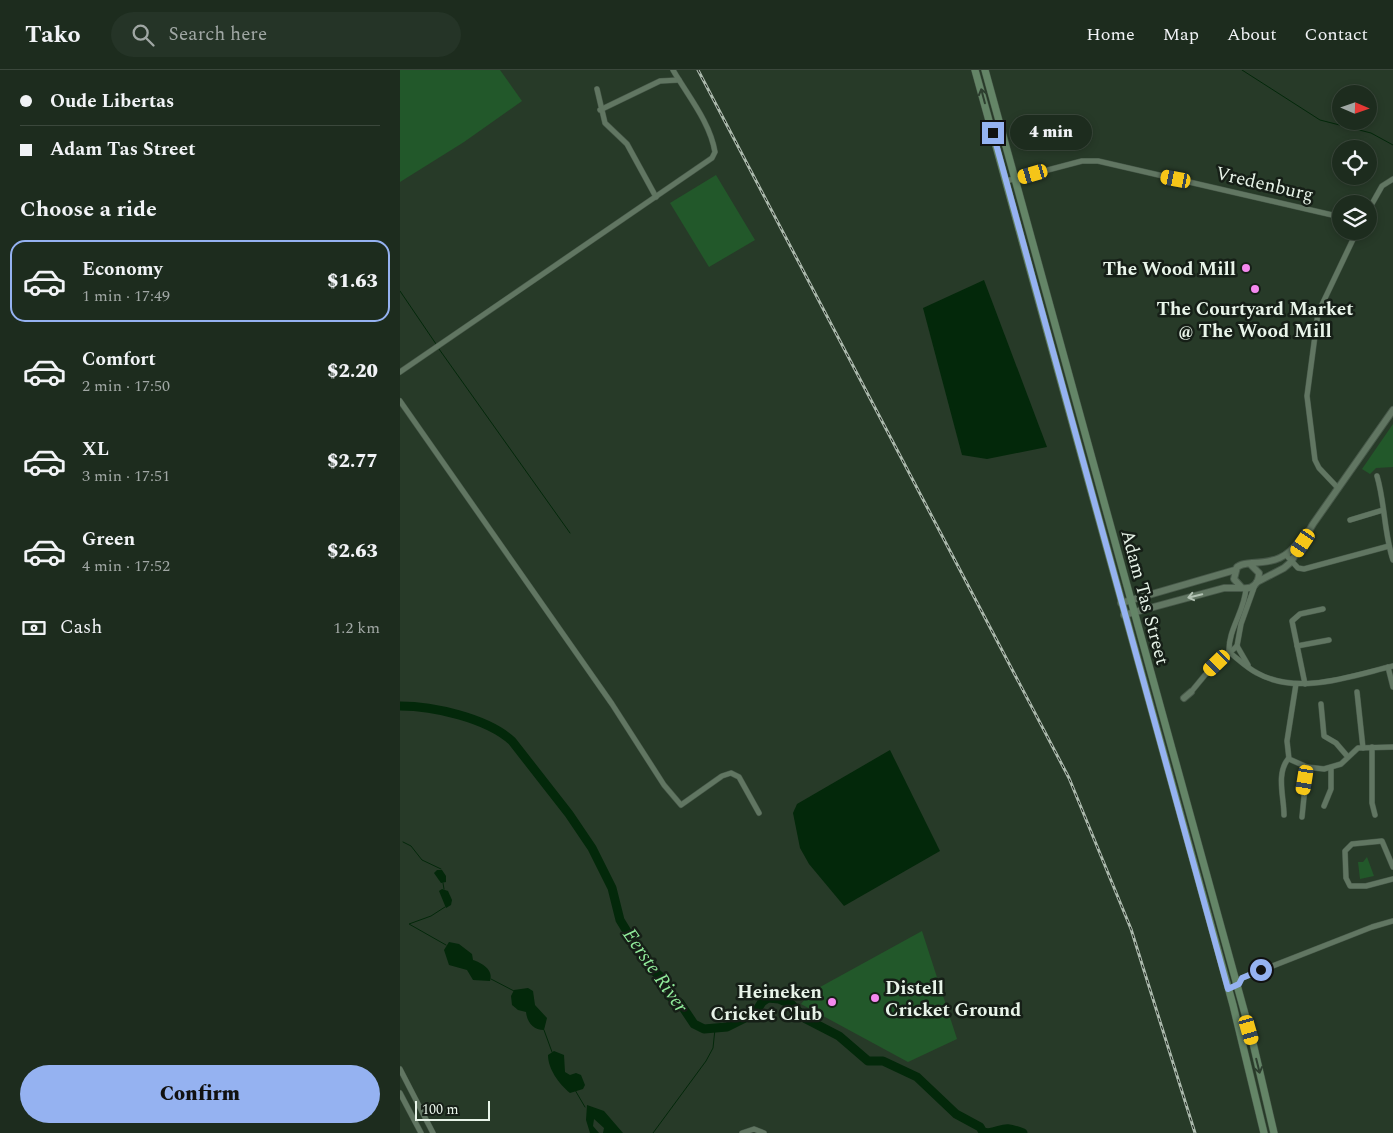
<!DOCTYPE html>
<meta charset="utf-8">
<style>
:root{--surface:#1d2c1e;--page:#253427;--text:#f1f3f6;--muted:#a0a7a4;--line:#3b483c;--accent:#95b2f1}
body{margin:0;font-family:Spectral,serif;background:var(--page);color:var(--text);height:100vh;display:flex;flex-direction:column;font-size:19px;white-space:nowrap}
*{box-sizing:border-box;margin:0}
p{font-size:16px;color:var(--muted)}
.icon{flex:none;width:28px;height:28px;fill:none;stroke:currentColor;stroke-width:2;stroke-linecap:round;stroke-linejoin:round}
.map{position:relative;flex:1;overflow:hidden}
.sheet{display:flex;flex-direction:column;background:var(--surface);width:400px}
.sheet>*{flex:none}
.banner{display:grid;align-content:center;height:110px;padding:0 20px;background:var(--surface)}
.needle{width:32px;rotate:92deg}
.buttons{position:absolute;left:932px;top:15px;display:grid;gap:10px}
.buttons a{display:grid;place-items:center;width:45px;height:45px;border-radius:50%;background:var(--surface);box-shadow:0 2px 8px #0003,0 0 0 1px var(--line);font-size:25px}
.scale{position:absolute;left:15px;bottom:12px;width:75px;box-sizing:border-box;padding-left:5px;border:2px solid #e8f4e9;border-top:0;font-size:14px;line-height:18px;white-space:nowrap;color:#e8f4e9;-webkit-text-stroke:4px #161f17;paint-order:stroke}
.end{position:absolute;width:22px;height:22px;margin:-11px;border:6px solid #95b2f1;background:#111;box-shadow:0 0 0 2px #111}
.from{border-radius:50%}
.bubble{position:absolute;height:35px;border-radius:18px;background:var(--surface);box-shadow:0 2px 8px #0003,0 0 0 1px var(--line);font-size:16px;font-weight:800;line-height:35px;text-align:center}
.car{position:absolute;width:15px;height:30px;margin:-15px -8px;border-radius:6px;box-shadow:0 0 4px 1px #0007;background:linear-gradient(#f5c518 24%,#345 0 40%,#f5c518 0 76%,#345 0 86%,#f5c518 0)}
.banner b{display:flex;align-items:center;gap:18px;height:48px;font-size:19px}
.banner b+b{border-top:1px solid var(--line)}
.banner i{width:12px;height:12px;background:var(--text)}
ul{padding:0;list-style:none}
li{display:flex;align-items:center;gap:15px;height:82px;margin:0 10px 8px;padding:0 10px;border:2px solid transparent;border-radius:15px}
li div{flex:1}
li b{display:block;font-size:19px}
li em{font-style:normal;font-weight:800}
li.active{border-color:var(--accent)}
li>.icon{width:45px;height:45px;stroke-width:1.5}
h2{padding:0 20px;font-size:22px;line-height:60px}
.pay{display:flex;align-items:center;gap:12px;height:55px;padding:0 20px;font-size:19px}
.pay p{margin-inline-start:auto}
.primary-button{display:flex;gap:10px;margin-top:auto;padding:10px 20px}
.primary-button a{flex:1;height:58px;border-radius:30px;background:var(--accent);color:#111;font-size:20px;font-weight:800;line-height:58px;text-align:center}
header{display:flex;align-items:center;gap:30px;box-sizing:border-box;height:70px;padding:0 25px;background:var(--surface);border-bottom:1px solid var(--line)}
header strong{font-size:24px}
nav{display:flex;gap:28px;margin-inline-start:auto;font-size:18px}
.search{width:350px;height:45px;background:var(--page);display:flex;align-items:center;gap:12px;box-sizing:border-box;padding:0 18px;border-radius:28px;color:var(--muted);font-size:19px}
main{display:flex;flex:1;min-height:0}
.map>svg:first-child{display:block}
.green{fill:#22582a}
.water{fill:#03280a}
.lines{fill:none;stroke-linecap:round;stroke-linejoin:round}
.stream{stroke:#03280a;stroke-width:1}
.river{stroke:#03280a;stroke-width:9}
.minor-casing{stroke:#475849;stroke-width:6}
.tertiary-casing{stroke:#475849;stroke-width:8}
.secondary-casing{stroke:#475849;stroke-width:8}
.minor{stroke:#617662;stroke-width:5}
.tertiary{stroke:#617662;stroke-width:6}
.secondary{stroke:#648567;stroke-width:7}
.rail-casing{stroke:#abb9ac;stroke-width:3}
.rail{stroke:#161f17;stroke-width:1;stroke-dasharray:4;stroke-linecap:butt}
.oneway{stroke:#2d3e2f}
.oneway2{stroke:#b2c2b3}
.route{stroke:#95b2f1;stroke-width:6}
.poi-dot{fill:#f589ef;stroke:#161f17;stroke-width:2}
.labels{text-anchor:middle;stroke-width:5;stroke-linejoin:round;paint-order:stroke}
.street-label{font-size:19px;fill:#e8f4e9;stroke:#161f17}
.poi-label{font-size:19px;font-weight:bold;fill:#e8f4e9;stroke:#161f17;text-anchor:end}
.water-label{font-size:20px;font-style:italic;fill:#91ec9b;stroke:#161f17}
</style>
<header>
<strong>Tako</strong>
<div class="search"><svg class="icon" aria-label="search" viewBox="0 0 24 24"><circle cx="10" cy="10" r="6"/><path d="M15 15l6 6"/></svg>Search here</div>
<nav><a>Home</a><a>Map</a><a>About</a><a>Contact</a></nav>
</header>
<main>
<section class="sheet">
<div class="banner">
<b><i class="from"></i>Oude Libertas</b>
<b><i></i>Adam Tas Street</b>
</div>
<h2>Choose a ride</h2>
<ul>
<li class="active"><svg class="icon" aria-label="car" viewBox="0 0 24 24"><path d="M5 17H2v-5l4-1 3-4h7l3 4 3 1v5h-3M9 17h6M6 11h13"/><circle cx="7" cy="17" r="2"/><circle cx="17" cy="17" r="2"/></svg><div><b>Economy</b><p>1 min · 17:49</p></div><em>$1.63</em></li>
<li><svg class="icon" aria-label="car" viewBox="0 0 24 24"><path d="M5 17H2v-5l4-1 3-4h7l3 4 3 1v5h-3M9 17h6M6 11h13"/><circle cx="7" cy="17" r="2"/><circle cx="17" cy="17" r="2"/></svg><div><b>Comfort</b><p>2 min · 17:50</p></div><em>$2.20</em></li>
<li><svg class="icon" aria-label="car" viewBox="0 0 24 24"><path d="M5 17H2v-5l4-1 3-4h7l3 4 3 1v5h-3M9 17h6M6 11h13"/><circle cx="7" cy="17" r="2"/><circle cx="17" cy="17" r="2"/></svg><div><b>XL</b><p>3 min · 17:51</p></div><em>$2.77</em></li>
<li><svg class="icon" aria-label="car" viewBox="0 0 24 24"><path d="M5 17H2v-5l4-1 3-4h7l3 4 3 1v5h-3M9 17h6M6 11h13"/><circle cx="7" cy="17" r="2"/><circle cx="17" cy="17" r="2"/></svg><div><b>Green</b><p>4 min · 17:52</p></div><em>$2.63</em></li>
</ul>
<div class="pay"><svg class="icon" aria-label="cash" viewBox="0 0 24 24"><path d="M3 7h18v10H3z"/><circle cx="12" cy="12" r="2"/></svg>Cash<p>1.2 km</p></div>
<div class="primary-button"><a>Confirm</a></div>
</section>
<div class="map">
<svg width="993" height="1063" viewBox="0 0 993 1063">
<rect width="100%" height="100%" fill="#273a28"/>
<g class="green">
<path d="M0,0H100L122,31L64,72L0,112Z"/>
<path d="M316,105L355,170L309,197L270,133Z"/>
<path d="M993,354V397L976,398L970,404L962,399Z"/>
<path d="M967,787L974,806L960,809L958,792H963Z"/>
<path d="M522,861L557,969L508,992L401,934L411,922Z"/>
</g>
<g class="water">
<path d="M584,210L647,377L587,389L562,385L523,238Z"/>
<path d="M490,680L540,781L444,836L409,794L400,778L393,743L397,734Z"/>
<path d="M37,800H42L46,806V812L41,813L34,803Z"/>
<path d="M42,819L48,821L52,830L51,835L46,838L39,821Z"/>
<path d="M49,872L59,874L72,884L73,890C82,893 94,900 90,911L73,910L67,900L49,895L44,880Z"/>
<path d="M128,918L133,921L135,935L147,948L144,960C133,960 127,952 126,942L118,940L112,935L111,926L114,920Z"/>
<path d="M154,981L164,985L165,1002L170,1005L176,1003L181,1005L185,1015L183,1019L170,1023C159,1014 148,999 148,985Z"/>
<path d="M187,1035L204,1041L223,1063H203L204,1058L194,1049L193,1056L199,1063H190L186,1050Z"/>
</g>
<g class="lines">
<g class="stream">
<path d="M842,0L920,50L971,63L993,75"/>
<path d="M0,221L36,274"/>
<path d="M39,279L170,463"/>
<path d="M3,772L11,776L22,790L41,799"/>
<path d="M43,813L44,819"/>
<path d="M45,837L31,846L9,854L46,875"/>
<path d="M91,909L114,921"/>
<path d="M144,960L152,982"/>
<path d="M175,1020L185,1037"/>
<path d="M253,1063L306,991L313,978L315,959"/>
</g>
<path class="river" d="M0,636C33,636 87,648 112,671L169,744L192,778L212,818L220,850L248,896L261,907L269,926L280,933L294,954L304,959L327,957L355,943L362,932L368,928L379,929L391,934L406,949L439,966L468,991H483L517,1007L556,1044L580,1057L583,1062L588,1063C605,1060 603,1055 623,1063"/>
<defs>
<g id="minor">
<path d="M197,19L205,53L227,74L256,127"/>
<path d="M200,40L260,11L279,10"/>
<path d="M606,111L682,91H698L941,147"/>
<path d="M969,139L982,116L993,109"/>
<path d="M0,302L312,88L315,82C310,52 288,26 273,0"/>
<path d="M0,331L212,634L264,715L281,735L322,706L331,703L339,707L359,743"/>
<path d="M977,406C985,433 984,463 993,490"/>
<path d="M938,418L919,398L915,390L907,326L918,243L957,161"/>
<path d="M950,450L983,440"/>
<path d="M887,486L898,498L904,499L989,476"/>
<path d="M846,518C845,541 828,559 829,582C838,589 847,598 857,603C898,626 951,606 993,596"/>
<path d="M837,576L841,554L855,515"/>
<path d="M837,576L848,595"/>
<path d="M897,576L929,570"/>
<path d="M988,597L993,617"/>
<path d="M896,614L887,671L889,689L907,697L924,699L941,694L958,678L993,677"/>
<path d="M905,614L892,551L900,544L923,539"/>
<path d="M791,622L805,605L837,576"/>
<path d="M957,622L963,678"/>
<path d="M921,634L924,666L936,673L948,687"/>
<path d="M972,677V733L975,745"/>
<path d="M924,736L931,719V698"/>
<path d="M884,745C884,727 876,704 888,689"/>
<path d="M902,747L907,697"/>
<path d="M993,797L982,771L952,774L945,781L946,808L950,816H966L993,809"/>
<path d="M842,908L972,857L993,851"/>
<path d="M0,999L33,1063"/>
<path d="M0,1023L21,1063"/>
<path d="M342,1063L354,1059L364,1063"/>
</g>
<g id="tertiary">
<path d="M850,494L859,503C859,513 853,520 842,518L834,509L837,497C843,493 846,494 852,493C875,492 887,488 900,470"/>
<path d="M857,512L884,498L891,492L913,454L993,340"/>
<path d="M721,533L835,500"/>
<path d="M724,545L824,518H841"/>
<path d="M784,628L791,622"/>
</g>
<g id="secondary">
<path d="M575,0L833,935L864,1063"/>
<path d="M585,0L853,973L874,1063"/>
</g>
</defs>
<use href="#minor" class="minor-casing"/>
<use href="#tertiary" class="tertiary-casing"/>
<use href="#secondary" class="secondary-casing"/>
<use href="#minor" class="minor"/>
<use href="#tertiary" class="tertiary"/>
<use href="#secondary" class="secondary"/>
<defs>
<path id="rail" d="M298,0L669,708L731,859L795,1063"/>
</defs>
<use href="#rail" class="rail-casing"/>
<use href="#rail" class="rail"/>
</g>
<defs><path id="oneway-shaft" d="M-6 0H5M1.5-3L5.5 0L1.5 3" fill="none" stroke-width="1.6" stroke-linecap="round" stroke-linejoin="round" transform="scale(1.25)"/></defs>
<g class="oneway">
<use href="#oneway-shaft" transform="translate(583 26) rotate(-105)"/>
<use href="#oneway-shaft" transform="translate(858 996) rotate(76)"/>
</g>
<use class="oneway2" href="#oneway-shaft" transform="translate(795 526) rotate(166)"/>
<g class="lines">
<path class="route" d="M593,63L828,919L839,914L842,908L861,900"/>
</g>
<g class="poi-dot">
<circle cx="846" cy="198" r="5"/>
<circle cx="855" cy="219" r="5"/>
<circle cx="475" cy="928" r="5"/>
<circle cx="432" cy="932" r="5"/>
</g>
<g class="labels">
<g class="street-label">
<text transform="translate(865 113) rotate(13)" y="7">Vredenburg</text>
<text transform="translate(746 527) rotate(75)" y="7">Adam Tas Street</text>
</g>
<g class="poi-label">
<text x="836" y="205">The Wood Mill</text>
<text x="855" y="245" text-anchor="middle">The Courtyard Market<tspan x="855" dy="22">@ The Wood Mill</tspan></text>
<text x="485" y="924" text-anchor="start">Distell<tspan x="485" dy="22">Cricket Ground</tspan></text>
<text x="422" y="928">Heineken<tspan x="422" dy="22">Cricket Club</tspan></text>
</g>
<g class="water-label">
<text transform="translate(256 900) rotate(55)" y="7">Eerste River</text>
</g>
</g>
</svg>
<div class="buttons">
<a><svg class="needle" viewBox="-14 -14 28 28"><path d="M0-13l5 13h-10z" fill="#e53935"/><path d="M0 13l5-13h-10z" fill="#a0a7a4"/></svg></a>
<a><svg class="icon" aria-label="locate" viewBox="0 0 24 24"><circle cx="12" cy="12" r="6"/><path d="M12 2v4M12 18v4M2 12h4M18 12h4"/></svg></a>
<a><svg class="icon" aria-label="layers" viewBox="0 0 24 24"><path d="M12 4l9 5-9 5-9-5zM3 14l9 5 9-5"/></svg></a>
</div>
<div class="scale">100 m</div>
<i class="end from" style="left:861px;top:900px"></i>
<i class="end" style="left:593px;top:63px"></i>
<div class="bubble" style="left:610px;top:45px;width:82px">4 min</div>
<i class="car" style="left:633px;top:104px;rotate:254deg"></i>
<i class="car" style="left:776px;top:109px;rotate:281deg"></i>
<i class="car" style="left:903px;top:473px;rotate:214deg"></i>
<i class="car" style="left:817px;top:593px;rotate:226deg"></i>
<i class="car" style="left:905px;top:710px;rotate:189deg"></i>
<i class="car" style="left:849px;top:960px;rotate:164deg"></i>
</div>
</main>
